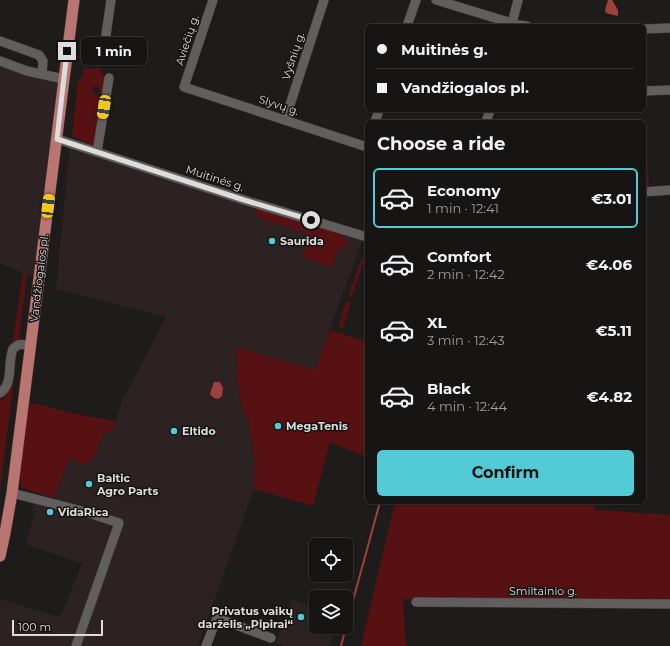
<!DOCTYPE html>
<meta charset="utf-8">
<style>
:root{--surface:#161514;--page:#1f1e1d;--text:#f1f3f6;--muted:#9e9fa0;--line:#353434;--accent:#52cbd7}
body{margin:0;font-family:Montserrat,sans-serif;background:var(--page);color:var(--text);height:100vh;display:flex;flex-direction:column;font-size:15px;white-space:nowrap}
*{box-sizing:border-box;margin:0}
p{font-size:13px;color:var(--muted)}
.icon{flex:none;width:22px;height:22px;fill:none;stroke:currentColor;stroke-width:2;stroke-linecap:round;stroke-linejoin:round}
.map{position:relative;flex:1;overflow:hidden}
.sheet{position:absolute;left:365px;top:120px;width:281px;height:384px;display:flex;flex-direction:column;background:var(--surface);border-radius:6px;box-shadow:0 1px 3px #0004,0 0 0 1px var(--line)}
.sheet>*{flex:none}
.top-card{position:absolute;left:365px;top:24px;width:281px;height:88px;border-radius:6px;box-shadow:0 1px 3px #0004,0 0 0 1px var(--line);display:grid;align-content:center;height:88px;padding:0 12px;background:var(--surface)}
.buttons{position:absolute;left:309px;top:538px;display:grid;gap:8px}
.buttons a{display:grid;place-items:center;width:44px;height:44px;border-radius:6px;background:var(--surface);box-shadow:0 1px 3px #0004,0 0 0 1px var(--line);font-size:20px}
.scale{position:absolute;left:12px;bottom:10px;width:91px;box-sizing:border-box;padding-left:4px;border:2px solid #dedcdc;border-top:0;font-size:11px;line-height:14px;white-space:nowrap;color:#dedcdc;-webkit-text-stroke:3px #151312;paint-order:stroke}
.end{position:absolute;width:18px;height:18px;margin:-9px;border:5px solid #dedcdc;background:#111;box-shadow:0 0 0 2px #111}
.from{border-radius:50%}
.bubble{position:absolute;height:28px;border-radius:6px;background:var(--surface);box-shadow:0 1px 3px #0004,0 0 0 1px var(--line);font-size:13px;font-weight:700;line-height:28px;text-align:center}
.car{position:absolute;width:12px;height:24px;margin:-12px -6px;border-radius:5px;box-shadow:0 0 3px 1px #0007;background:linear-gradient(#f5c518 24%,#345 0 40%,#f5c518 0 76%,#345 0 86%,#f5c518 0)}
.top-card b{display:flex;align-items:center;gap:14px;height:38px;font-size:15px}
.top-card b+b{border-top:1px solid var(--line)}
.top-card i{width:10px;height:10px;background:var(--text)}
ul{padding:0;list-style:none}
li{display:flex;align-items:center;gap:12px;height:60px;margin:0 8px 6px;padding:0 4px;border:2px solid transparent;border-radius:6px}
li div{flex:1}
li b{display:block;font-size:15px}
li em{font-style:normal;font-weight:700}
li.selected{border-color:var(--accent)}
li>.icon{width:36px;height:36px;stroke-width:1.5}
h2{padding:0 12px;font-size:18px;line-height:48px}
.action{display:flex;gap:8px;margin-top:auto;padding:8px 12px}
.action a{flex:1;height:46px;border-radius:6px;background:var(--accent);color:#111;font-size:16px;font-weight:700;line-height:46px;text-align:center}
.map>svg:first-child{display:block}
.built{fill:#2c2222}
.green{fill:#571113}
.water{fill:#9f403e}
.lines{fill:none;stroke-linecap:round;stroke-linejoin:round}
.stream{stroke:#9f403e;stroke-width:2}
.minor-casing{stroke:#3b3939;stroke-width:10}
.major-casing{stroke:#3b3939;stroke-width:12}
.minor{stroke:#625e5e;stroke-width:9}
.major{stroke:#ba7571;stroke-width:11}
.route{stroke:#dedcdc;stroke-width:5}
.poi-dot{fill:#52cbd7;stroke:#151312;stroke-width:1.5}
.labels{text-anchor:middle;stroke-width:3;stroke-linejoin:round;paint-order:stroke}
.street-label{font-size:11px;fill:#dedcdc;stroke:#151312}
.poi-label{font-size:11px;font-weight:bold;fill:#dedcdc;stroke:#151312;text-anchor:start}
</style>
<div class="map">
<svg width="670" height="646" viewBox="0 0 670 646">
<rect width="100%" height="100%" fill="#1e1c1b"/>
<g class="built">
<path d="M0,61L64,79L40,279L0,264Z"/>
<path d="M70,144L364,236L315,370L237,348L240,402L242,409L248,419L255,463L254,489L198,646H0V599L60,617L82,564L26,544L35,512L32,510L37,494L54,498L69,459L87,465L89,459L93,460L104,431L111,433L122,401L166,317L56,289Z"/>
<path d="M292,599L316,608V627H335L329,646H285L276,643Z"/>
</g>
<g class="green">
<path d="M85,68L93,69L100,68L105,80L103,94L100,93L99,88L97,86H94L92,90L93,93L102,97L95,146L72,136L78,81L83,77V70Z"/>
<path d="M644,140H646L649,188H644Z"/>
<path d="M256,207L339,233C345,236 351,244 343,249L339,248L332,267L305,258L303,256L310,235L259,218L255,211Z"/>
<path d="M362,258L367,259V264L363,263L352,297L348,296Z"/>
<path d="M23,273L27,274L0,490V399L4,400Z"/>
<path d="M346,301L351,302L343,328H340L339,323Z"/>
<path d="M330,330L367,342V457L330,442L313,506L254,489L255,463L248,419C238,411 236,362 237,347L315,370Z"/>
<path d="M36,404L80,415L115,421L111,433L104,431L93,460L89,459L87,465L69,459L54,498L22,488C16,479 27,420 29,406L30,405Z"/>
<path d="M395,502H595V510L670,515V602L403,599L406,646H361Z"/>
</g>
<g class="water">
<path d="M608,0H612L618,10V16L606,13L605,10Z"/>
<path d="M214,382H220L223,388L222,396L218,399L214,398L210,394Z"/>
</g>
<g class="lines">
<g class="stream">
<path d="M346,626L380,502"/>
<path d="M341,646L346,627"/>
</g>
<defs>
<g id="minor">
<path d="M213,0L184,87L367,147"/>
<path d="M436,0L518,25L527,26"/>
<path d="M512,23L518,0"/>
<path d="M407,26L416,0"/>
<path d="M644,29L670,28"/>
<path d="M106,35L111,0"/>
<path d="M0,41L39,55L43,61L42,74"/>
<path d="M0,61L27,71L64,79"/>
<path d="M644,91L670,90"/>
<path d="M285,120L324,0"/>
<path d="M375,122L379,110"/>
<path d="M486,122L490,110"/>
<path d="M57,139L244,200L367,237"/>
<path d="M97,152L109,78"/>
<path d="M644,192L670,190"/>
<path d="M0,393C14,384 7,362 13,349C18,343 24,344 31,346"/>
<path d="M12,493L86,512L119,523L76,646"/>
<path d="M416,602L670,604"/>
<path d="M206,646L217,618L271,638"/>
</g>
<path id="major" d="M0,556L5,533L12,493L74,0"/>
</defs>
<use href="#minor" class="minor-casing"/>
<use href="#major" class="major-casing"/>
<use href="#minor" class="minor"/>
<use href="#major" class="major"/>
</g>
<g class="lines">
<path class="route" d="M67,51L57,139L244,200L311,220"/>
</g>
<g class="poi-dot">
<circle cx="272" cy="241" r="4"/>
<circle cx="278" cy="426" r="4"/>
<circle cx="174" cy="431" r="4"/>
<circle cx="89" cy="484" r="4"/>
<circle cx="50" cy="512" r="4"/>
<circle cx="301" cy="617" r="4"/>
</g>
<g class="labels">
<g class="street-label">
<text transform="translate(187 40) rotate(-72)" y="4">Aviečių g.</text>
<text transform="translate(293 56) rotate(-72)" y="4">Vyšnių g.</text>
<text transform="translate(279 105) rotate(18)" y="4">Slyvų g.</text>
<text transform="translate(215 178) rotate(18)" y="4">Muitinės g.</text>
<text transform="translate(39 278) rotate(-83)" y="4">Vandžiogalos pl.</text>
<text x="543" y="595">Smiltainio g.</text>
</g>
<g class="poi-label">
<text x="280" y="245">Saurida</text>
<text x="286" y="430">MegaTenis</text>
<text x="182" y="435">Eltido</text>
<text x="97" y="482">Baltic<tspan x="97" dy="13">Agro Parts</tspan></text>
<text x="58" y="516">VidaRica</text>
<text x="293" y="615" text-anchor="end">Privatus vaikų<tspan x="293" dy="13">darželis „Pipirai“</tspan></text>
</g>
</g>
</svg>
<div class="buttons">
<a><svg class="icon" aria-label="locate" viewBox="0 0 24 24"><circle cx="12" cy="12" r="6"/><path d="M12 2v4M12 18v4M2 12h4M18 12h4"/></svg></a>
<a><svg class="icon" aria-label="layers" viewBox="0 0 24 24"><path d="M12 4l9 5-9 5-9-5zM3 14l9 5 9-5"/></svg></a>
</div>
<div class="scale">100 m</div>
<i class="end from" style="left:311px;top:220px"></i>
<i class="end" style="left:67px;top:51px"></i>
<div class="bubble" style="left:81px;top:37px;width:66px">1 min</div>
<i class="car" style="left:104px;top:107px;rotate:189deg"></i>
<i class="car" style="left:48px;top:206px;rotate:7deg"></i>
<div class="top-card">
<b><i class="from"></i>Muitinės g.</b>
<b><i></i>Vandžiogalos pl.</b>
</div>
<section class="sheet">
<h2>Choose a ride</h2>
<ul>
<li class="selected"><svg class="icon" aria-label="car" viewBox="0 0 24 24"><path d="M5 17H2v-5l4-1 3-4h7l3 4 3 1v5h-3M9 17h6M6 11h13"/><circle cx="7" cy="17" r="2"/><circle cx="17" cy="17" r="2"/></svg><div><b>Economy</b><p>1 min · 12:41</p></div><em>€3.01</em></li>
<li><svg class="icon" aria-label="car" viewBox="0 0 24 24"><path d="M5 17H2v-5l4-1 3-4h7l3 4 3 1v5h-3M9 17h6M6 11h13"/><circle cx="7" cy="17" r="2"/><circle cx="17" cy="17" r="2"/></svg><div><b>Comfort</b><p>2 min · 12:42</p></div><em>€4.06</em></li>
<li><svg class="icon" aria-label="car" viewBox="0 0 24 24"><path d="M5 17H2v-5l4-1 3-4h7l3 4 3 1v5h-3M9 17h6M6 11h13"/><circle cx="7" cy="17" r="2"/><circle cx="17" cy="17" r="2"/></svg><div><b>XL</b><p>3 min · 12:43</p></div><em>€5.11</em></li>
<li><svg class="icon" aria-label="car" viewBox="0 0 24 24"><path d="M5 17H2v-5l4-1 3-4h7l3 4 3 1v5h-3M9 17h6M6 11h13"/><circle cx="7" cy="17" r="2"/><circle cx="17" cy="17" r="2"/></svg><div><b>Black</b><p>4 min · 12:44</p></div><em>€4.82</em></li>
</ul>
<div class="action"><a>Confirm</a></div>
</section>
</div>
